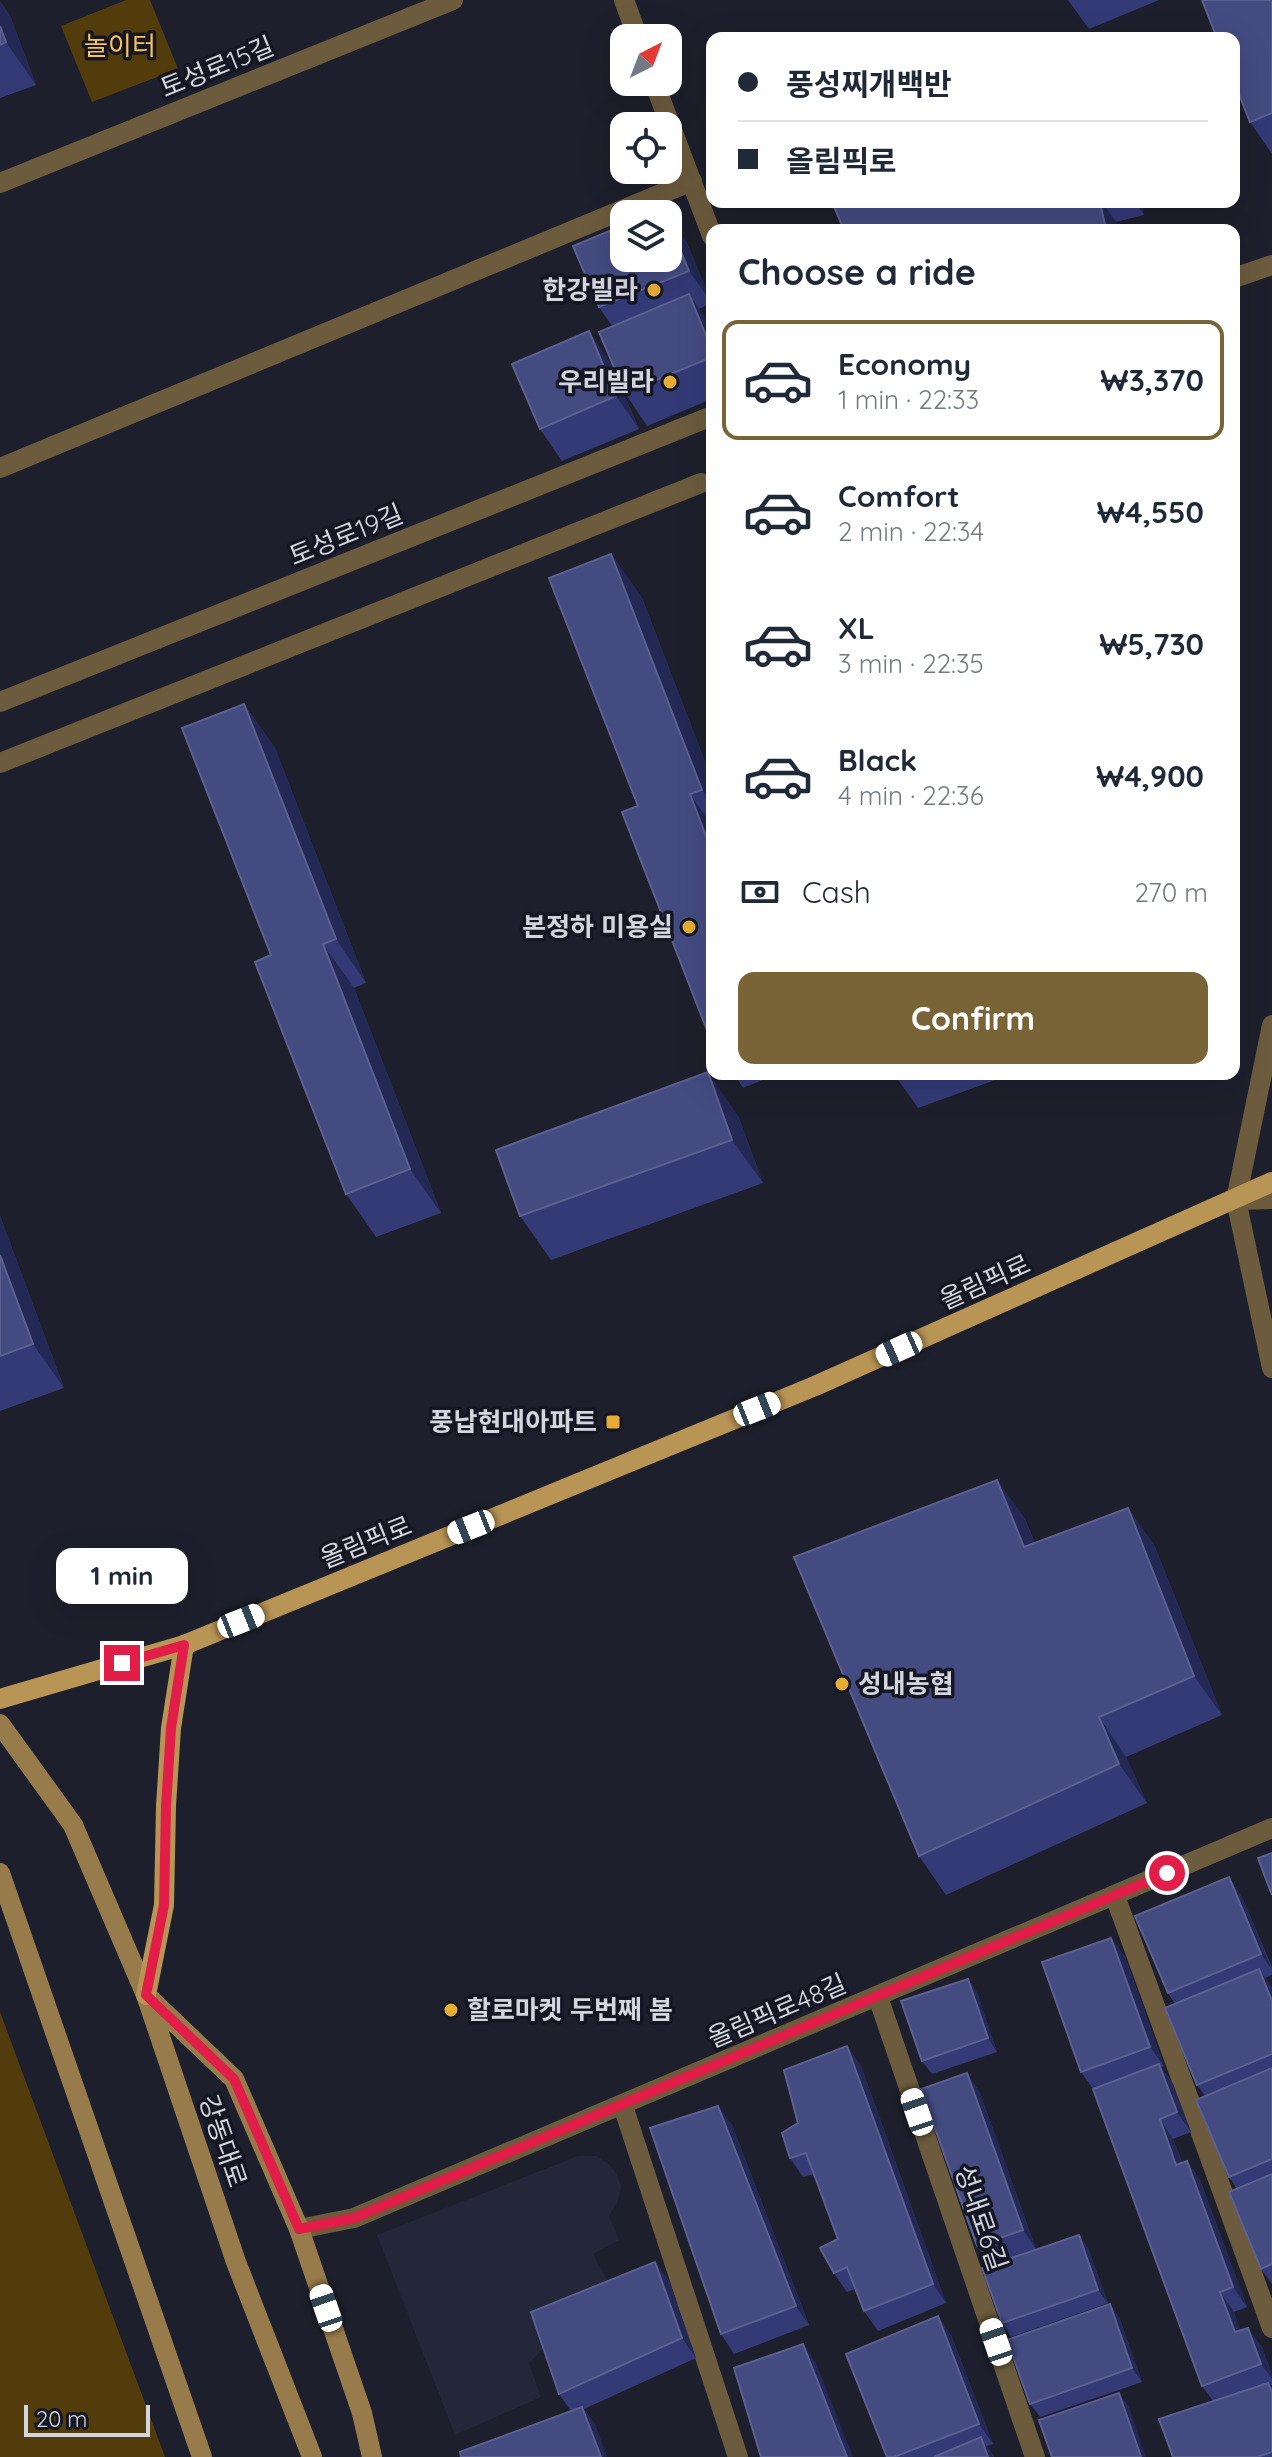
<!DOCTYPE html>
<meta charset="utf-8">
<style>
:root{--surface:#fff;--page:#f2f2f3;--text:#1f2937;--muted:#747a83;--line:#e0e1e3;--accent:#796437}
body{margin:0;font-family:Quicksand,"Noto Sans KR",sans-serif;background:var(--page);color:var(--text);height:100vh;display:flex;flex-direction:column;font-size:30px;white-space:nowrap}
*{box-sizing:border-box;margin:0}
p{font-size:26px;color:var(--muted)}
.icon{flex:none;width:44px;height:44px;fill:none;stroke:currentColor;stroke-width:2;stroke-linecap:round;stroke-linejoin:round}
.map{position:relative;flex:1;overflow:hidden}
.sheet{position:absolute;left:706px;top:224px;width:534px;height:856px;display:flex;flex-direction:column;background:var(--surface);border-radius:16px;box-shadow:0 8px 32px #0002}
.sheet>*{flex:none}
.top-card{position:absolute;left:706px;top:32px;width:534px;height:176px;border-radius:16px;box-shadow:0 8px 32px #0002;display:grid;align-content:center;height:176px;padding:0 32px;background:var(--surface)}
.needle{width:52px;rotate:42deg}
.buttons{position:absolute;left:610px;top:24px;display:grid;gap:16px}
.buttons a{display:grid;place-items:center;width:72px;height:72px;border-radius:16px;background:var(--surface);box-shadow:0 8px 32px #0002;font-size:40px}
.scale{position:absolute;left:24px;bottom:20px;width:126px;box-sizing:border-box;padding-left:8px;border:4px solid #d4d6df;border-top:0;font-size:22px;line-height:28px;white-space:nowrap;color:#d4d6df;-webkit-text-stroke:6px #141723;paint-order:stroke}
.end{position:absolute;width:36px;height:36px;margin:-18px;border:10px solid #e11d48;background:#fff;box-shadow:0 0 0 4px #fff}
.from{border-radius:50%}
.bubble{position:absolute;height:56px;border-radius:16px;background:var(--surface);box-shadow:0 8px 32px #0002;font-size:26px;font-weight:700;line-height:56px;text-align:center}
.car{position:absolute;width:24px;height:48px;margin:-24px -12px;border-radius:10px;box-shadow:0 0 6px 2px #0007;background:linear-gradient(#fff 24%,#345 0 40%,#fff 0 76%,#345 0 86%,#fff 0)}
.top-card b{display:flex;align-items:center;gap:28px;height:76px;font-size:30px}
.top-card b+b{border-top:2px solid var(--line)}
.top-card i{width:20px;height:20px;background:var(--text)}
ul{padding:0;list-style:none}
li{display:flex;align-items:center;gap:24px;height:120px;margin:0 16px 12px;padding:0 16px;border:4px solid transparent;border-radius:16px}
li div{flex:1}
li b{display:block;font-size:30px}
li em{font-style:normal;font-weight:700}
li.on{border-color:var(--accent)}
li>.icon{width:72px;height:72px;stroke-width:1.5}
h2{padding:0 32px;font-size:36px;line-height:96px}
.pay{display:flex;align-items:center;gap:20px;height:88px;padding:0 32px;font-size:30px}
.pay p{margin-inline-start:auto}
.action{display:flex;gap:16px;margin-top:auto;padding:16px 32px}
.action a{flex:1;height:92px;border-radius:16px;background:var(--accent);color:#fff;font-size:32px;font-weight:700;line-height:92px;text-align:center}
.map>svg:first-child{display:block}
.built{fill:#232739}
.park{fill:#533c0c}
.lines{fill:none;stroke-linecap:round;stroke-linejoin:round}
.lane{stroke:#6c5b3d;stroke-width:20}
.street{stroke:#6c5b3d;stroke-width:20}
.secondary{stroke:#977b4b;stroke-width:20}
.primary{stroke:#b89455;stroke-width:20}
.wall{fill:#333a76}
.shaded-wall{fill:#232854}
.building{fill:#444b81;stroke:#5b6090;stroke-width:2}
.route{stroke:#e11d48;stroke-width:10}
.poi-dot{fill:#e6ac36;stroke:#141723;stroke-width:3}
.labels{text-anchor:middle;stroke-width:7;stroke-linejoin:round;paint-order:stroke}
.park-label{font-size:26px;fill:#fac155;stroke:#141723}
.street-label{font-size:26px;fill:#d4d6df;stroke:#141723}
.poi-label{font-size:26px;font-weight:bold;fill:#d4d6df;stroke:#141723;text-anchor:end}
</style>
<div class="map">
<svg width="1272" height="2457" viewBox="0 0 1272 2457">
<rect width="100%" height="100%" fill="#1d202c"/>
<path class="built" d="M578,2156H596L610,2165L617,2175L621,2187L617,2203L609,2216L619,2240L593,2254L608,2282L529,2363L541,2397L455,2435L377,2235Z"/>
<g class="park">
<path d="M126,0H150L178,69L92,102L61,26Z"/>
<path d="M0,2012L165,2457H0Z"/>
</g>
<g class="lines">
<path class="lane" d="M0,763L701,483"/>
<g class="street">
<path d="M624,0L638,38"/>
<path d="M654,82L712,236"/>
<path d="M0,183L453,0"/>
<path d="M1234,278L1272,265"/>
<path d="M0,468L692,181"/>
<path d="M0,702L712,416"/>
<path d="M1272,1025L1236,1200L1272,1368"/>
<path d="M1236,1200L1272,1199"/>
<path d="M1115,1896L1272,2328"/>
<path d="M878,1997L1035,2457"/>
<path d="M623,2106L738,2457"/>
<path d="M299,2229L354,2218L1272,1828"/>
</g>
<g class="secondary">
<path d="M0,1724L73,1825L146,1995L236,2262L312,2457"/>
<path d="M0,1873L202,2457"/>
<path d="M149,1998L234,2079L299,2229L362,2413L372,2457"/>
</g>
<g class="primary">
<path d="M0,1699L184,1645L815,1386L1272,1182"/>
<path d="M146,1995L164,1905L166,1806L171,1728L184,1645"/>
</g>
</g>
<g class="wall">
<path d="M1068,0H1159L1089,29Z"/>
<path d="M1272,0V154L1250,122Z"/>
<path d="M0,1L10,16L36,85L0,98Z"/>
<path d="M832,202H1140L1144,215L1116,222L1118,230H844Z"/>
<path d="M686,241L712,303L699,309L712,328V399L647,426L625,393L612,326L599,307Z"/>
<path d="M611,364L639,429L562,461L540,429Z"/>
<path d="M611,554L642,598L712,780V1043L638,806Z"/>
<path d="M244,704L275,748L366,983L354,988L441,1213L376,1237L346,1194L271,955Z"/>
<path d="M734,1074H778L743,1088Z"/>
<path d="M894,1074H1012L918,1108Z"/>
<path d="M738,1116L763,1183L551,1260L520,1216Z"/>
<path d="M0,1216L64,1388L0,1411Z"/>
<path d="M997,1480L1025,1519L1035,1543L1128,1508L1155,1547L1222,1715L1126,1757L1147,1803L946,1895L919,1856Z"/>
<path d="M1242,1897L1272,1967V1975L1265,1978L1272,1988V2284L1261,2269L1237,2189L1229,2177L1205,2096L1197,2085L1175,2004L1168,1993Z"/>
<path d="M1111,1938L1125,1957L1164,2066L1161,2067L1173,2084L1191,2132L1173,2139L1182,2162L1187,2161L1200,2180L1247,2307L1234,2312L1240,2330L1262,2347L1272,2375V2385H1270L1272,2388V2457H1173L1213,2401L1202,2386L1093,2089L1081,2072Z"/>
<path d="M977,1992L997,2052L932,2074L922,2061Z"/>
<path d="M847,2046L861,2066L946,2303L878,2331L864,2311L855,2289L847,2292L834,2273L838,2239L814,2174L803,2177L790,2158L798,2123Z"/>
<path d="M967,2073L980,2093L1036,2249L1088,2248L1108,2303L1011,2337L1002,2323L990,2265L977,2246Z"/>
<path d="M718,2106L732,2125L809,2325L734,2354L721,2334Z"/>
<path d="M655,2262L669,2281L696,2358L584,2409L596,2426L571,2411L559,2394Z"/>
<path d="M1119,2317L1142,2382L1040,2417L1030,2404Z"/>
<path d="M951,2335L993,2444L987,2446L994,2457H887Z"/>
</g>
<g class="shaded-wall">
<path d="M0,1L10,16L36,85L6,42L0,26Z"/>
<path d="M1100,202H1102L1116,222L1118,230H1108L1105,225Z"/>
<path d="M1135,202H1140L1144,215Z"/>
<path d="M668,215L686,241L712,303L689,271L668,220Z"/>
<path d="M689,294L712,327V350Z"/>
<path d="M589,331L611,364L639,429L616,396Z"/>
<path d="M611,554L642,598L712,780V804L702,790Z"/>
<path d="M244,704L275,748L366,983L336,939Z"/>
<path d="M690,794L712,826V852Z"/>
<path d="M323,944L354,988L441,1213L410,1169Z"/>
<path d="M708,1072L738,1116L763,1183L732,1140Z"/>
<path d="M0,1216L64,1388L33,1344L0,1255Z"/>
<path d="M997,1480L1025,1519L1052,1586L1024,1547Z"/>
<path d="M1128,1508L1155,1547L1222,1715L1194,1676Z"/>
<path d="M1099,1717L1126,1757L1147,1803L1119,1764Z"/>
<path d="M1229,1877L1242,1897L1272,1970L1261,1954Z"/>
<path d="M1111,1938L1125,1957L1164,2066L1150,2047Z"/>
<path d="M1259,1969L1272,1988V2001Z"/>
<path d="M968,1979L977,1992L997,2052L988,2038Z"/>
<path d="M847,2046L861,2066L946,2303L933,2284Z"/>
<path d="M1159,2064L1173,2084L1191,2132L1177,2112Z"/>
<path d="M967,2073L980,2093L1036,2249L1023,2230Z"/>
<path d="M718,2106L732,2125L809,2325L796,2306Z"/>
<path d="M1160,2119L1173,2139L1190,2184L1176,2165Z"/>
<path d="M1187,2161L1200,2180L1247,2307L1233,2287Z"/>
<path d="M1079,2235L1088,2248L1108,2303L1098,2290Z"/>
<path d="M655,2262L669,2281L696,2358L682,2338Z"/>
<path d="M1220,2292L1234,2312L1248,2352L1235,2332Z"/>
<path d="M1110,2304L1119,2317L1142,2382L1132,2368Z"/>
<path d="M938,2316L951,2335L993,2444L979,2424Z"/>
<path d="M1248,2328L1262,2347L1272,2375V2379L1261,2364Z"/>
<path d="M803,2344L816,2363L853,2457H847Z"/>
<path d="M1119,2393L1129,2407L1146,2457H1141Z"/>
<path d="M582,2407L596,2426L607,2457H601Z"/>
<path d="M981,2437L994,2457H988Z"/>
</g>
<g class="building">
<path d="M1202,0H1272V113L1250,122L1234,82V38H1217Z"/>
<path d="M0,26L6,42L0,45Z"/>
<path d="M832,202H1100L1105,225L1088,230H844Z"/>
<path d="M663,208L666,214H650Z"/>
<path d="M668,220L689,271L599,307L573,246L624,225V258H668Z"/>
<path d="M689,294L712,350V357L625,393L599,332Z"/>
<path d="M589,331L616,396L540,429L512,364Z"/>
<path d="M611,554L702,790L690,794L712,852V1043L622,812L638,806L549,578Z"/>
<path d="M244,704L336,939L323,944L410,1169L346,1194L255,962L271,955L182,728Z"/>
<path d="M708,1072L732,1140L520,1216L496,1150Z"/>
<path d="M0,1255L33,1344L0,1356Z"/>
<path d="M997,1480L1024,1547L1128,1508L1194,1676L1099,1717L1119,1764L919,1856L794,1557Z"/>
<path d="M1272,1853V1895L1258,1858Z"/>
<path d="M1229,1877L1261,1954L1168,1993L1135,1916Z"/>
<path d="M1111,1938L1150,2047L1081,2072L1042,1962Z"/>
<path d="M1259,1969L1272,2001V2054L1197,2085L1165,2008Z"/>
<path d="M968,1979L988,2038L922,2061L901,2001Z"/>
<path d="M847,2046L933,2284L864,2311L847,2267L834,2273L820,2248L838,2239L806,2153L790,2158L782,2133L798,2123L784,2070Z"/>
<path d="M1159,2064L1177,2112L1160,2119L1176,2165L1187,2161L1233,2287L1220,2292L1235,2332L1248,2328L1261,2364L1202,2386L1093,2089Z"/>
<path d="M1272,2068V2159L1229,2177L1196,2100Z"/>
<path d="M967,2073L1023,2230L977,2246L921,2089Z"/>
<path d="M718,2106L796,2306L721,2334L650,2128Z"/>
<path d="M1272,2174V2264L1261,2269L1229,2192Z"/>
<path d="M1079,2235L1098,2290L1002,2323L982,2268Z"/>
<path d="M655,2262L682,2338L559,2394L531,2312Z"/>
<path d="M1110,2304L1132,2368L1030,2404L1007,2340Z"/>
<path d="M938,2316L979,2424L894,2457H887L846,2354Z"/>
<path d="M803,2344L847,2457H761L734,2368Z"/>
<path d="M1268,2383L1272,2392V2452L1257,2457H1173L1159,2419Z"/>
<path d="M1119,2393L1141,2457H1052L1039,2420Z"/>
<path d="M582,2407L601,2457H461L460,2452Z"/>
<path d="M981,2437L988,2457H934Z"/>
</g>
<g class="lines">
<path class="route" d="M122,1663L184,1645L171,1728L166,1806L164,1905L146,1995L234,2079L299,2229L354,2218L1167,1873"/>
</g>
<g class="poi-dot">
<circle cx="654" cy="290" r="8"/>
<circle cx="670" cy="382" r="8"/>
<circle cx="689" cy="927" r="8"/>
<rect x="605" y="1414" width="16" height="16" rx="4"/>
<circle cx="842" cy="1684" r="8"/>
<circle cx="451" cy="2010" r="8"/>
</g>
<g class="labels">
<g class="park-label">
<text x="120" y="55">놀이터</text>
</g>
<g class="street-label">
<text transform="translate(217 67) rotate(-22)" y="9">토성로15길</text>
<text transform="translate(346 535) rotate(-22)" y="9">토성로19길</text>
<text transform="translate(985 1282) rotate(-24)" y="9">올림픽로</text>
<text transform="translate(366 1542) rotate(-22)" y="9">올림픽로</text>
<text transform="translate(777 2011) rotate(-23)" y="9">올림픽로48길</text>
<text transform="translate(223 2141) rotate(71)" y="9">강동대로</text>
<text transform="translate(981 2218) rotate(71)" y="9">성내로6길</text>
</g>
<g class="poi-label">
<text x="638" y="299">한강빌라</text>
<text x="654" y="391">우리빌라</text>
<text x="673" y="936">본정하 미용실</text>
<text x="597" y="1431">풍납현대아파트</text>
<text x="858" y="1693" text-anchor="start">성내농협</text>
<text x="467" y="2019" text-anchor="start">할로마켓 두번째 봄</text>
</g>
</g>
</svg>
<div class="buttons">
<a><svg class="needle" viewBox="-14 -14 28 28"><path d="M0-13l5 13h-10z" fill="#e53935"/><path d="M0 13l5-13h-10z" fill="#747a83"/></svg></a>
<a><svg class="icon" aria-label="locate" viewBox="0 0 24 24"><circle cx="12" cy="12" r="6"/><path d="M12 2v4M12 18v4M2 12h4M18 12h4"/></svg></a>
<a><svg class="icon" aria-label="layers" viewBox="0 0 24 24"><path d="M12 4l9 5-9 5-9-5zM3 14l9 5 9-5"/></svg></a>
</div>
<div class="scale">20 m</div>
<i class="end from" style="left:1167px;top:1873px"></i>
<i class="end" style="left:122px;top:1663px"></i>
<div class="bubble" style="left:56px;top:1548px;width:132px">1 min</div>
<i class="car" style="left:899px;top:1349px;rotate:246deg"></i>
<i class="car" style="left:757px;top:1409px;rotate:68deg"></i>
<i class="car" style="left:471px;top:1527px;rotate:248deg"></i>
<i class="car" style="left:241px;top:1621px;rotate:68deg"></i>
<i class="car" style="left:917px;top:2112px;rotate:341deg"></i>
<i class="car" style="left:326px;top:2308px;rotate:341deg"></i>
<i class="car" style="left:996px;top:2342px;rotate:341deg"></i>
<div class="top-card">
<b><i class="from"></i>풍성찌개백반</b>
<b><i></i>올림픽로</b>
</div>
<section class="sheet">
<h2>Choose a ride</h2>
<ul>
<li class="on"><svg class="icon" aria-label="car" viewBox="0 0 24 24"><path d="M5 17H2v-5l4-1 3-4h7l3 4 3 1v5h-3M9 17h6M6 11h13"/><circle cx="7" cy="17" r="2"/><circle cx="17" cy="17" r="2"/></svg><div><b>Economy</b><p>1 min · 22:33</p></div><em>₩3,370</em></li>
<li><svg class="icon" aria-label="car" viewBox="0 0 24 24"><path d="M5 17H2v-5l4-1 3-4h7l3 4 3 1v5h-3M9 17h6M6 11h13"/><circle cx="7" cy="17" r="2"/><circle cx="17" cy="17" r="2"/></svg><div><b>Comfort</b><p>2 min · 22:34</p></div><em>₩4,550</em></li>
<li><svg class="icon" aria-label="car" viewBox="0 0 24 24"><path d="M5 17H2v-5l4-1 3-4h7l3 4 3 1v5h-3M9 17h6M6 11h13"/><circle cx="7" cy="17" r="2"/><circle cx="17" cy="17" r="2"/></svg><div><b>XL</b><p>3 min · 22:35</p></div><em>₩5,730</em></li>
<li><svg class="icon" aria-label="car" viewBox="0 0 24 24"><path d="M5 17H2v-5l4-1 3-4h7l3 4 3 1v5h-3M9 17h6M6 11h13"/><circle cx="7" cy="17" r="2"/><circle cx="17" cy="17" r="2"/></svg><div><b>Black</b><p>4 min · 22:36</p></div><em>₩4,900</em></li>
</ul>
<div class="pay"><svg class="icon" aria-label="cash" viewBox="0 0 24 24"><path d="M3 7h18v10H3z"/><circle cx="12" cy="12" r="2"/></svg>Cash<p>270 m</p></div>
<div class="action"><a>Confirm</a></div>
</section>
</div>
